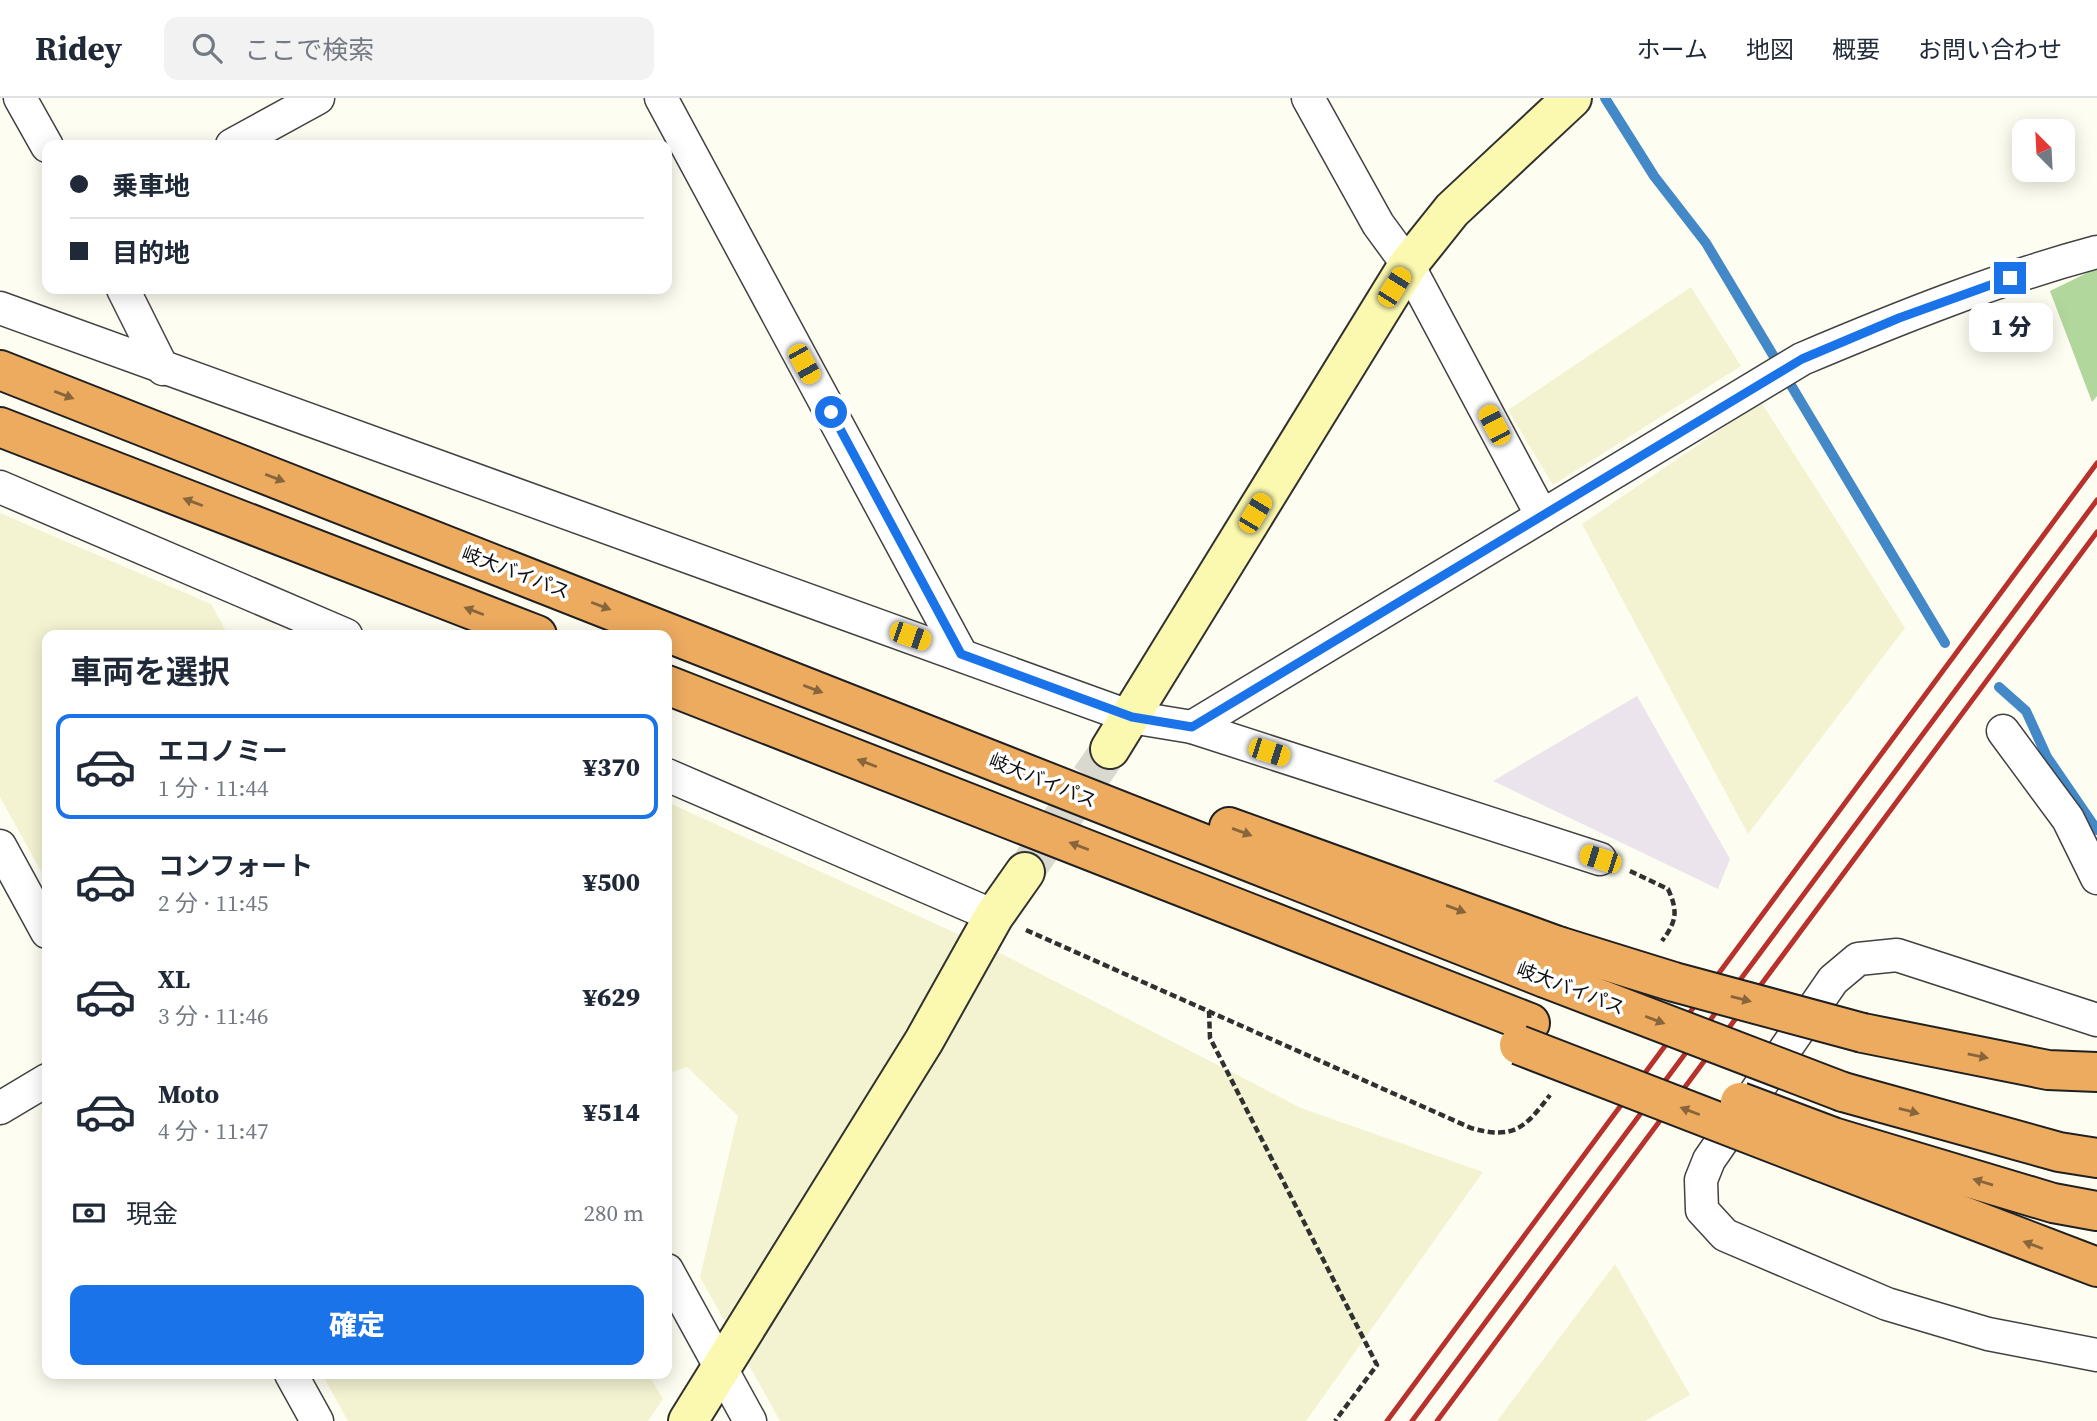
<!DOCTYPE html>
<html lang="ja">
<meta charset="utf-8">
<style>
:root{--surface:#fff;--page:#f2f2f3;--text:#1f2937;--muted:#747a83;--line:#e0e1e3;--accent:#1a73e8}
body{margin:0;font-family:"Source Serif 4","Noto Sans JP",serif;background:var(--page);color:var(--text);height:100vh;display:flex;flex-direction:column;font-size:26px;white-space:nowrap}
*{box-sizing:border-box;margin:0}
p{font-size:23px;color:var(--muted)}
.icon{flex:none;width:38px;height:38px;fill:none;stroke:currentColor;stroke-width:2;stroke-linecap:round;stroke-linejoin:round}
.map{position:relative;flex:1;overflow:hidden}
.panel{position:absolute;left:42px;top:532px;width:630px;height:749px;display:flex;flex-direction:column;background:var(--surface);border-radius:14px;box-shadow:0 4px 18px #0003}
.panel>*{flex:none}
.hud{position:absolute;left:42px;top:42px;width:630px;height:154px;border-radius:14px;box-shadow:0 4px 18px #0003;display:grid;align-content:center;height:154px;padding:0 28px;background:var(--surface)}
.needle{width:46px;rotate:336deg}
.controls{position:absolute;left:2012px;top:21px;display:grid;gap:14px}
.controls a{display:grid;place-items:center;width:63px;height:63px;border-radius:14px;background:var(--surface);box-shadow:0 4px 18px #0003;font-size:35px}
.end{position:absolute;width:32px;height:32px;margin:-16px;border:9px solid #1a73e8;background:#fff;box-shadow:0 0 0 4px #fff}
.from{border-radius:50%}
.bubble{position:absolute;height:49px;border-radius:14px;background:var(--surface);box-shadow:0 4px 18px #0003;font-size:23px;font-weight:800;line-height:49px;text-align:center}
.car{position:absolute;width:21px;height:42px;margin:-21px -10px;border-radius:9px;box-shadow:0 0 5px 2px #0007;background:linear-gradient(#f5c518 24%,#345 0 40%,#f5c518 0 76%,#345 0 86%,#f5c518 0)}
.hud b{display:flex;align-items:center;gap:24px;height:66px;font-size:26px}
.hud b+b{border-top:2px solid var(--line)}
.hud i{width:18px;height:18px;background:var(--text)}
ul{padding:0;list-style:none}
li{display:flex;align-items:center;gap:21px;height:105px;margin:0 14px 10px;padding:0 14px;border:4px solid transparent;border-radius:14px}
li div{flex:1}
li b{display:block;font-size:26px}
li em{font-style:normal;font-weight:800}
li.on{border-color:var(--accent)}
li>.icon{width:63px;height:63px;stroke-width:1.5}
h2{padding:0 28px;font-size:32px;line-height:84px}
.pay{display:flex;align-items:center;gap:18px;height:77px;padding:0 28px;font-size:26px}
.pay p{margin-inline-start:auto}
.primary-button{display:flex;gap:14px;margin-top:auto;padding:14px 28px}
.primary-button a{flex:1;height:80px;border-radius:14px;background:var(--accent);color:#fff;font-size:28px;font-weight:800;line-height:80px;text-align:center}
header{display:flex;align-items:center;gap:42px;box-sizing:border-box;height:98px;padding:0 35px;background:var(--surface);border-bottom:2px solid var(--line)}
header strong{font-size:33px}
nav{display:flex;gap:38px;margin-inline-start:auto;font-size:24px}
.search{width:490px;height:63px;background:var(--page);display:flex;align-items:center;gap:18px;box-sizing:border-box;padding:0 24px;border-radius:14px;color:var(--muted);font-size:26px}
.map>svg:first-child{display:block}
.industrial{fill:#ece4ed}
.farmland{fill:#f3f3d2}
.forest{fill:#b2d79c}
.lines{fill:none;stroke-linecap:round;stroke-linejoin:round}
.stream{stroke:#4388c7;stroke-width:10}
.secondary-tunnel{stroke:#dad9cf;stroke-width:38;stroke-dasharray:38 19;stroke-linecap:butt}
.street-casing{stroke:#424242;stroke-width:35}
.secondary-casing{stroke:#313131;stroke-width:42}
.highway-casing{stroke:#202020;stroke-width:42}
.path{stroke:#313131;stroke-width:4.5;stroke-dasharray:7 3.5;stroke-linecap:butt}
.street{stroke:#fff;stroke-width:32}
.secondary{stroke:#fbf8af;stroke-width:38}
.highway{stroke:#edab60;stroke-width:38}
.rail{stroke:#b8312d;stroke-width:5}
.highway-bridge-casing{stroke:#202020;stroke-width:42;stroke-linecap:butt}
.highway-bridge{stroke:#edab60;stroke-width:38}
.oneway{fill:#89653c}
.route{stroke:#1a73e8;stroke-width:9}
.labels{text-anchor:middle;stroke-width:7;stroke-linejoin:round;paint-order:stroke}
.street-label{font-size:19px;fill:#0f0f0f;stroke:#fff}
</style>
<header>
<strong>Ridey</strong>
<div class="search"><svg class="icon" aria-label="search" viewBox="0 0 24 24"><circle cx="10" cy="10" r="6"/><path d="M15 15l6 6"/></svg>ここで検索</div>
<nav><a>ホーム</a><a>地図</a><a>概要</a><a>お問い合わせ</a></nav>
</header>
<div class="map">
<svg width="2097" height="1323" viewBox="0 0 2097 1323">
<rect width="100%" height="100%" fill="#fefdf1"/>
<path class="industrial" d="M1637,598L1730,761L1718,791L1493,683Z"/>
<g class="farmland">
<path d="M1691,189L1741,268L1553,387L1508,312Z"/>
<path d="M1761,304L1905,530L1748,736L1582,426Z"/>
<path d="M0,415L211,506L228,537H47V784L0,699Z"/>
<path d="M667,704L1002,856L1301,1010L1483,1074L1306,1323H780L700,1179L738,1018L687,969L667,976Z"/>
<path d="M1615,1166L1690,1297L1645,1323H1497Z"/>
<path d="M322,1276H648L663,1301L648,1323H348Z"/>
</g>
<path class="forest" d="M2097,170V298L2092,304L2050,193Z"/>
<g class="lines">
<g class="stream">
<path d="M1605,0L1654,78L1706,145L1945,545"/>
<path d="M1999,589L2026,613L2047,659L2097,732"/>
</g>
<path class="secondary-tunnel" d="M1025,774L1110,651"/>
<defs>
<g id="street">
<path d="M20,0L47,48"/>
<path d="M661,0L961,556"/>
<path d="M1308,0L1378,126L1408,167L1542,418"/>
<path d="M232,47L318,0"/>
<path d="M123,191L163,271"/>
<path d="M0,210L1131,619L1192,629L1600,761"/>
<path d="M0,389L346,537"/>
<path d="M1192,629L1802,261C1899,220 1996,181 2097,154"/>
<path d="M2003,633L2068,721L2097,780"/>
<path d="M667,677L994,818"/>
<path d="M0,748L47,834"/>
<path d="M2097,922L1897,857L1858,861L1833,882L1709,1062L1701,1082L1702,1112L1725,1137L1887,1206L1988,1236L2097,1257"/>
<path d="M0,1010L47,982"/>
<path d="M667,1172L750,1323"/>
<path d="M291,1276L317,1323"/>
</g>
<g id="secondary">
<path d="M1110,651L1408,167L1452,112L1572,0"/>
<path d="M688,1323L924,943L994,818L1025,774"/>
</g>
<g id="highway">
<path d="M0,272L1545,880"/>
<path d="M0,329L537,537"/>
<path d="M667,587L1530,925"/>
<path d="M1229,729L1558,848"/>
<path d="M1863,935L2048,972L2097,974"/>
<path d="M1843,994L2059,1054L2097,1060"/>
<path d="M1833,1039L2053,1105L2097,1113"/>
<path d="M1822,1064L2097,1169"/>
</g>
</defs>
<use href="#street" class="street-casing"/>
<use href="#secondary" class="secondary-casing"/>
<use href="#highway" class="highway-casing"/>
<g class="path">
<path d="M1630,773L1668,791C1678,813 1677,823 1662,843"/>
<path d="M1026,832L1471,1030C1514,1042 1525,1030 1550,997"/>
<path d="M1209,913L1210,940L1377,1267L1335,1323"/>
</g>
<use href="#street" class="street"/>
<use href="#secondary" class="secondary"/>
<use href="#highway" class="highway"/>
<g class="rail">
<path d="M1387,1323L2097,365"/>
<path d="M1412,1323L2097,402"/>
<path d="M1437,1323L2097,434"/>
</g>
<defs>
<g id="highway-bridge">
<path d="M1558,848L1674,884L1863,935"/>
<path d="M1545,880L1843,994"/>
<path d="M1519,947L1822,1064"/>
<path d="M1740,1004L1833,1039"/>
</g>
</defs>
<use href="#highway-bridge" class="highway-bridge-casing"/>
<use href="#highway-bridge" class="highway-bridge"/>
</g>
<defs><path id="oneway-solid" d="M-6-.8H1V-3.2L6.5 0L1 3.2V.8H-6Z" transform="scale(1.75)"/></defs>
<g class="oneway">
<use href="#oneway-solid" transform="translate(64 297) rotate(21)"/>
<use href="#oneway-solid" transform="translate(275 380) rotate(21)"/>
<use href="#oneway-solid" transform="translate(193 404) rotate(-159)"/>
<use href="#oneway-solid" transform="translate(601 508) rotate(21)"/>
<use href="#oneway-solid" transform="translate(474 513) rotate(-159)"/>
<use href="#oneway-solid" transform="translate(813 591) rotate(21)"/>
<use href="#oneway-solid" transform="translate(867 665) rotate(-159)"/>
<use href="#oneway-solid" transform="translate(1242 734) rotate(20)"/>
<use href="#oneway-solid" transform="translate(1079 748) rotate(-159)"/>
<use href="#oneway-solid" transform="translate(1456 811) rotate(20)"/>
<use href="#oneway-solid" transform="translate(1741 901) rotate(14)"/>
<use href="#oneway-solid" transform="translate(1655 922) rotate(21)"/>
<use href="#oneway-solid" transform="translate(1978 958) rotate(11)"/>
<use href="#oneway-solid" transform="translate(1690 1013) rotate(-159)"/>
<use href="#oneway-solid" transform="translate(1909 1013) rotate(15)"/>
<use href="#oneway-solid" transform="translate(1983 1084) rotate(-163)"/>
<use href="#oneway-solid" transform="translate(2033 1147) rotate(-159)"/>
</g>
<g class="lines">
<path class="route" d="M831,314L961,556L1132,619L1192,629L1802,261L1899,220L2010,180"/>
</g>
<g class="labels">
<g class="street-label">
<text transform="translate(516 474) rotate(21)" y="7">岐大バイパス</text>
<text transform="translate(1043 682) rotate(22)" y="7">岐大バイパス</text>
<text transform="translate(1571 890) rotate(21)" y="7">岐大バイパス</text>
</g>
</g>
</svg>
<div class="controls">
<a><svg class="needle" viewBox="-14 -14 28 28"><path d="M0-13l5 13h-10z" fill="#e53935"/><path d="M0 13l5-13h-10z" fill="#747a83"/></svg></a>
</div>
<i class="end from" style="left:831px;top:314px"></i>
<i class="end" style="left:2010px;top:180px"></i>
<div class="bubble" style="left:1969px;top:205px;width:84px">1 分</div>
<i class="car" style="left:1394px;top:189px;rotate:32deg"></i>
<i class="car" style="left:804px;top:266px;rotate:151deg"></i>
<i class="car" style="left:1494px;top:327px;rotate:332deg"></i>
<i class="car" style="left:1255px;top:415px;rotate:31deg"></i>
<i class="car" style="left:910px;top:538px;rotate:109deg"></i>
<i class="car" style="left:1269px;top:654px;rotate:108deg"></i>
<i class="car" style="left:1600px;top:761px;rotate:288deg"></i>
<div class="hud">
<b><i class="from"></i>乗車地</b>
<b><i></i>目的地</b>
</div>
<section class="panel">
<h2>車両を選択</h2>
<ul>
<li class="on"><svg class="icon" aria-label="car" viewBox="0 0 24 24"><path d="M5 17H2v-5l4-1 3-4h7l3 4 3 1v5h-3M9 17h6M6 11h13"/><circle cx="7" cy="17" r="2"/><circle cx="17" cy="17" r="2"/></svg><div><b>エコノミー</b><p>1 分 · 11:44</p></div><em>¥370</em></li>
<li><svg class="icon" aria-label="car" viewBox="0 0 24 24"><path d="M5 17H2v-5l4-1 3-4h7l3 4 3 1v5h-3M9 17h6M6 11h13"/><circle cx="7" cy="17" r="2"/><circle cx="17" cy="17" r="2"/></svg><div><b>コンフォート</b><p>2 分 · 11:45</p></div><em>¥500</em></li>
<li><svg class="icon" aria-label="car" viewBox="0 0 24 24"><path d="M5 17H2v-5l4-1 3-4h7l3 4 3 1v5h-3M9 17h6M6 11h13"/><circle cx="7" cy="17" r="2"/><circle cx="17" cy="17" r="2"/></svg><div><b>XL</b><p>3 分 · 11:46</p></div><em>¥629</em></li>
<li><svg class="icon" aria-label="car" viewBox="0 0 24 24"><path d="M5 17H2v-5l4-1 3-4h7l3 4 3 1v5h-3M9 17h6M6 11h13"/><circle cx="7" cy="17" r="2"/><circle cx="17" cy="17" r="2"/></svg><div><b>Moto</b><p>4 分 · 11:47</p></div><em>¥514</em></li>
</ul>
<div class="pay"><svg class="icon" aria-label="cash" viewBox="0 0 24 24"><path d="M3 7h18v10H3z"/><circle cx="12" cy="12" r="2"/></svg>現金<p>280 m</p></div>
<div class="primary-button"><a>確定</a></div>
</section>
</div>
